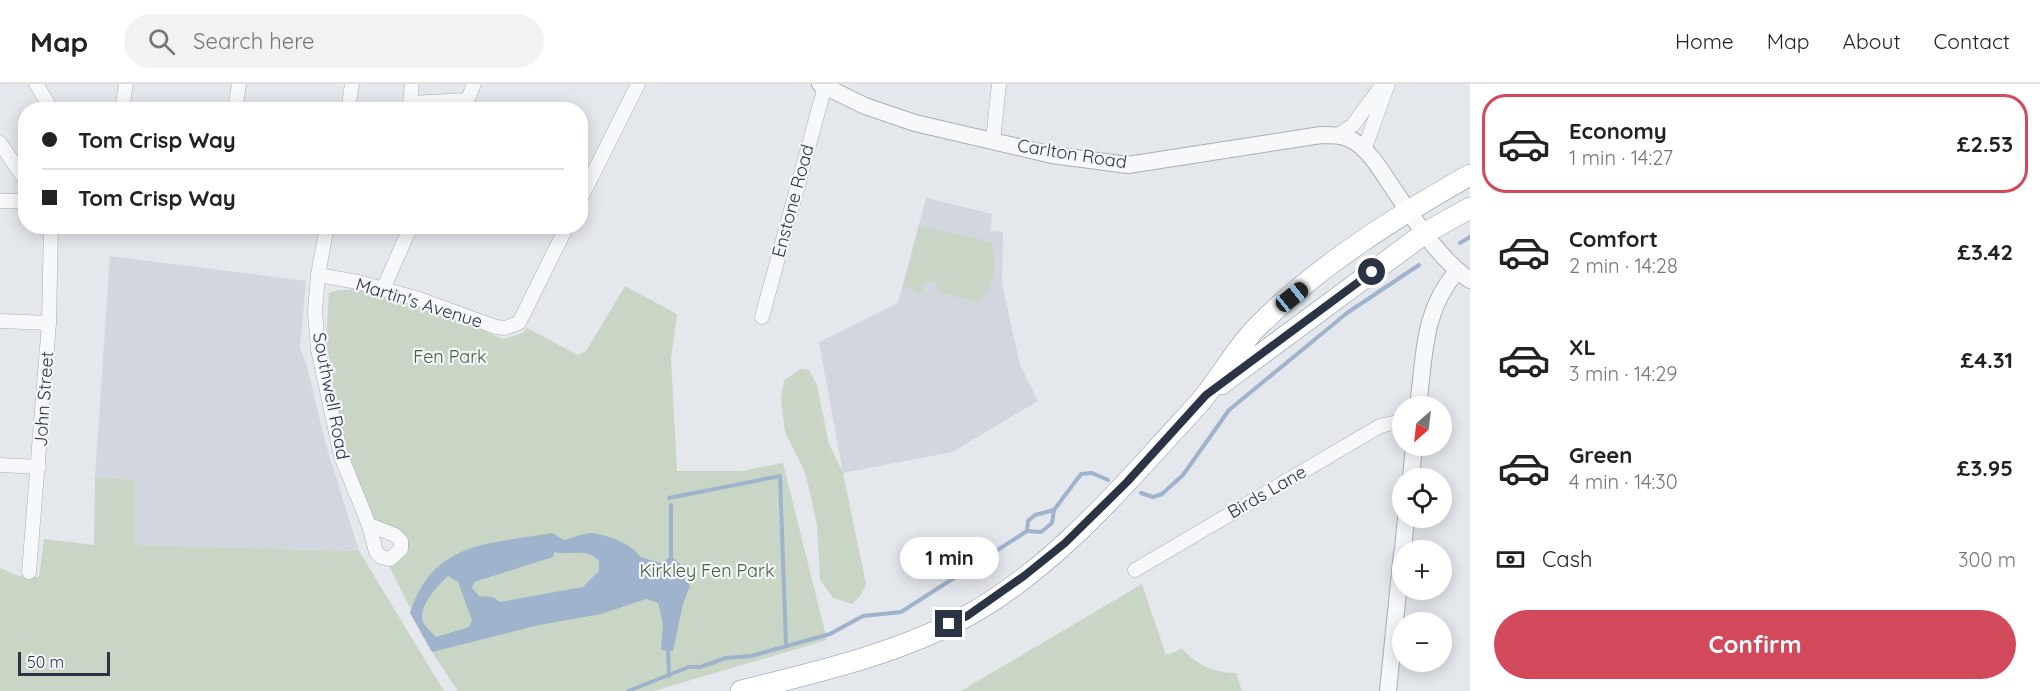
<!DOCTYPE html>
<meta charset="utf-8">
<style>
:root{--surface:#fff;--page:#f2f2f2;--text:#222;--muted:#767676;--line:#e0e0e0;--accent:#d1495b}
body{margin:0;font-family:Quicksand,sans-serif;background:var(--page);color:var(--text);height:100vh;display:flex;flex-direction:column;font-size:22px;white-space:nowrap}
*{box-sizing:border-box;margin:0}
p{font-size:20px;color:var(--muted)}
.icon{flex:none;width:33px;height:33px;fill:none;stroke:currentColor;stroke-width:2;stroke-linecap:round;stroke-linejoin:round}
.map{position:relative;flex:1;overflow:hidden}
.sheet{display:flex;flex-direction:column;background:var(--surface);width:570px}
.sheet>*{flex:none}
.banner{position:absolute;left:18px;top:18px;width:570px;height:132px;border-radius:24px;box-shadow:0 3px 15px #0003;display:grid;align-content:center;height:132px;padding:0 24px;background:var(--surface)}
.needle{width:39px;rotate:208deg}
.buttons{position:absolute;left:1392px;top:312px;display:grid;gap:12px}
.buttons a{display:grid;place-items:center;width:60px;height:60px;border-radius:50%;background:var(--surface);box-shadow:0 3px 15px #0003;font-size:30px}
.scale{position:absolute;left:18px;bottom:15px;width:92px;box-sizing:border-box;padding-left:6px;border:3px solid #2b3445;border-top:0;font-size:16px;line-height:21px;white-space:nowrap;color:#2b3445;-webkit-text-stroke:4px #f4f6f9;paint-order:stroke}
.end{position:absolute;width:27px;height:27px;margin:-14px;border:8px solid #2b3445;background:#fff;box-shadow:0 0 0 3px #fff}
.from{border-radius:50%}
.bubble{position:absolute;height:42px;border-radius:21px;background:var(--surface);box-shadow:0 3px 15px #0003;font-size:20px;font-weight:700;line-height:42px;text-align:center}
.car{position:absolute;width:18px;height:36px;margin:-18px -9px;border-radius:8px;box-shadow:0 0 4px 2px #0007;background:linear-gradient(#222 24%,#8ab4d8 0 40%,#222 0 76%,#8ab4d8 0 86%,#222 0)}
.banner b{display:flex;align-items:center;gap:21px;height:57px;font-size:22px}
.banner b+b{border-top:2px solid var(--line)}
.banner i{width:15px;height:15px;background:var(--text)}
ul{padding:10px 0 0;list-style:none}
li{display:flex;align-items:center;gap:18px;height:99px;margin:0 12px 9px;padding:0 12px;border:3px solid transparent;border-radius:24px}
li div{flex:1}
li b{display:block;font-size:22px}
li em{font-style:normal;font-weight:700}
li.active{border-color:var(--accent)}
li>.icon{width:54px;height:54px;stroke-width:1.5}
.pay{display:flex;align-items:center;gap:15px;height:66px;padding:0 24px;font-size:22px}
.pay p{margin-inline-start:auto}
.cta{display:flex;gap:12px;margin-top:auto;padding:12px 24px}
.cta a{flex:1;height:69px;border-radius:36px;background:var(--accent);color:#fff;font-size:24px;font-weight:700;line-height:69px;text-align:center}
header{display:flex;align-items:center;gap:36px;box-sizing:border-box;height:84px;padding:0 30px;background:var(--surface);border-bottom:2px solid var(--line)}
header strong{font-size:28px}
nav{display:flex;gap:33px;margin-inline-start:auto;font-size:21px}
.search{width:420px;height:54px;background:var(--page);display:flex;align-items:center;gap:15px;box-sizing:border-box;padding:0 21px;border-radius:33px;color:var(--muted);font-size:22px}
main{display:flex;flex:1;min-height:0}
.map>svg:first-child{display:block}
.built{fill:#d2d6de}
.green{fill:#c9d6c5}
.water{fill:#9fb4cc;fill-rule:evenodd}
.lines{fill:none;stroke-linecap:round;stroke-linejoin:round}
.stream{stroke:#9fb4cc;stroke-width:4}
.minor-casing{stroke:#a9aeb7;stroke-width:15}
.tertiary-casing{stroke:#a9aeb7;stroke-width:18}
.trunk-casing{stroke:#8b94a3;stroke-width:22}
.minor{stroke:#f7f8fa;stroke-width:14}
.tertiary{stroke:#f7f8fa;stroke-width:16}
.trunk{stroke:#fff;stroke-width:21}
.route{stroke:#2b3445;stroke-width:8}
.labels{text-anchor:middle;stroke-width:4.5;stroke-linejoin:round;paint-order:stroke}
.street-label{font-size:18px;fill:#2b3445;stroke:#f4f6f9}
.park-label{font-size:18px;fill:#3f6138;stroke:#f4f6f9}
</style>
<header>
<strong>Map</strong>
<div class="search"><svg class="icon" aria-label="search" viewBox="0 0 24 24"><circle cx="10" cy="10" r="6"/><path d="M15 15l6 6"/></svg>Search here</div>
<nav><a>Home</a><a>Map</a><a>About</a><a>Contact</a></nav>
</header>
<main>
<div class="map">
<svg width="1470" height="607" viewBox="0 0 1470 607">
<rect width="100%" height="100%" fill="#e4e7ec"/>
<g class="built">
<path d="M926,114L992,130L990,147L1003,148L1002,199L1020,281L1038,317L952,368L843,389L819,258L898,219Z"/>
<path d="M110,172L306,197L300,264L306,279L326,361L359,467L135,461V396L95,393Z"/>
</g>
<g class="green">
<path d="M919,142L992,158C996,182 997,201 978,218L940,209L934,196L921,202L924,210L903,203Z"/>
<path d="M625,202L677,230L671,275L677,387H741L783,379L827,556L654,607H458L435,573L388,480L399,477L406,467L375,439L346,367L326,258L329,209C365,193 467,239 503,255L523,249L527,244L578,271L586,267Z"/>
<path d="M801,285L809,286L817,301L829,360L843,389L866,500L861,511L852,520L833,514L820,496L817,442L810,408L804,386L785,348L781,315L784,296Z"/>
<path d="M95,393L135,396V461L359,467L444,607H0V484L18,492L39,493L44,455L94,461Z"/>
<path d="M1142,500L1166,571L1182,565C1200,582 1211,588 1236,589L1242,607H961Z"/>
</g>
<path class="water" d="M552,449L564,456C572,454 584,449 592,449C607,451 632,459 640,473L661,479L671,472L680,480L690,502L683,520L673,567L661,566L663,540L658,519L646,515L601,530L539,541L432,568L410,529C433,457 488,460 552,449ZM554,468C570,472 586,463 599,477V487L583,503L500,518L493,513L479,512L472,504L474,498L553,473ZM448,492L458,498L472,536L469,543L436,553C432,549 426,543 423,538C417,524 438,501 448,492Z"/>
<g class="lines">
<g class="stream">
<path d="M1460,159L1470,153"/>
<path d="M1141,409L1153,413L1162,410L1183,391L1229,326L1347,229L1419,181"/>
<path d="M669,414L780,392L786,561"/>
<path d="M1027,447L1041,448L1052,439L1054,426"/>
<path d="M671,472V421"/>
<path d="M668,566L669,592"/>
<path d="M628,607L689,583H700L726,574L751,572L830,550L863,532L901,528L1027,447L1028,437L1035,431L1054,426L1081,390L1092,389L1108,396"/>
</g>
<defs>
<g id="minor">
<path d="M36,0L52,26"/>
<path d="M412,0L410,19L467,16"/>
<path d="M465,23L474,0"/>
<path d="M122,26L126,0"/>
<path d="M235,26L239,0"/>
<path d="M348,26L352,0"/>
<path d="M1338,51L1353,41L1383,0"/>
<path d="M993,57L999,0"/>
<path d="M0,59L26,97"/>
<path d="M1364,66L1388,0"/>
<path d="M580,116L638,0"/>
<path d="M0,117H26"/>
<path d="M327,142L318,191L315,228L318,265L341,372L369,441L376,468L381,473L390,475L401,465V457L395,451L369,441"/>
<path d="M318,191L358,198L419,215L496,243L505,244L519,239L567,142"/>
<path d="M383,205L411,142"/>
<path d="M762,233L825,2"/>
<path d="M0,237L49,239"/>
<path d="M0,381L39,383"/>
<path d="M1135,486L1380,342L1402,337"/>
<path d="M29,488L49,239L51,142"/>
</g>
<g id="tertiary">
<path d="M820,0L865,22L915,39L1052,71L1128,81L1321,51C1332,51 1342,51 1352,56C1367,64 1379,83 1388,97C1410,129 1438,175 1470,196"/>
<path d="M1418,322C1425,271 1422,228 1457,187"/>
<path d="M1411,394L1414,362"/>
<path d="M1403,466L1406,434"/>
<path d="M1388,607L1402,469"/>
</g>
<g id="trunk">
<path d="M1221,300L1425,149L1470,124"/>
<path d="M741,607C817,588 897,570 967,532C1041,491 1103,425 1159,363C1174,346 1191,329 1205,312C1224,288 1239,260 1261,239C1322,179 1396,133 1470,91"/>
</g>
</defs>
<use href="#minor" class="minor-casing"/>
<use href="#tertiary" class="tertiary-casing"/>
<use href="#trunk" class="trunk-casing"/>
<use href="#minor" class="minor"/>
<use href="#tertiary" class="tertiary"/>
<use href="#trunk" class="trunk"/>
</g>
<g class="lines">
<path class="route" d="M949,540L967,532L1024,492L1065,459L1127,398L1206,311L1372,188"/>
</g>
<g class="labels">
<g class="street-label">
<text transform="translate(1072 70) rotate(9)" y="6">Carlton Road</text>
<text transform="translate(793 117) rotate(-75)" y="6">Enstone Road</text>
<text transform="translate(419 219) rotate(17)" y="6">Martin's Avenue</text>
<text transform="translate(331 312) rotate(79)" y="6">Southwell Road</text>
<text transform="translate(44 315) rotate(-86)" y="6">John Street</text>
<text transform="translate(1267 408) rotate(-30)" y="6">Birds Lane</text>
</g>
<g class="park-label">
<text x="450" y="279">Fen Park</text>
<text x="707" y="493">Kirkley Fen Park</text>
</g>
</g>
</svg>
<div class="buttons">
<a><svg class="needle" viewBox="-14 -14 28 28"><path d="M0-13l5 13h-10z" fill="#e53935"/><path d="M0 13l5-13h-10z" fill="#767676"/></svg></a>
<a><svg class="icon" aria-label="locate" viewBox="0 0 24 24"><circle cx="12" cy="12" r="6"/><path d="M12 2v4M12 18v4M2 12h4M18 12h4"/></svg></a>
<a>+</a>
<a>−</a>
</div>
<div class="scale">50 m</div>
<i class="end from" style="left:1372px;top:188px"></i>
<i class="end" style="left:949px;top:540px"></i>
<div class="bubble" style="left:900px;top:453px;width:99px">1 min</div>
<i class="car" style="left:1292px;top:213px;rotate:51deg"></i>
<div class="banner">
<b><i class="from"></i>Tom Crisp Way</b>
<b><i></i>Tom Crisp Way</b>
</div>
</div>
<section class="sheet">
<ul>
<li class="active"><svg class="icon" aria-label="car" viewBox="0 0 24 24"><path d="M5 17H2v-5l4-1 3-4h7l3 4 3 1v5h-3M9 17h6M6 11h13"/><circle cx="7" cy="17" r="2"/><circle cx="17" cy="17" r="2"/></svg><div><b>Economy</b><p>1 min · 14:27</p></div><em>£2.53</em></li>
<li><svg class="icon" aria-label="car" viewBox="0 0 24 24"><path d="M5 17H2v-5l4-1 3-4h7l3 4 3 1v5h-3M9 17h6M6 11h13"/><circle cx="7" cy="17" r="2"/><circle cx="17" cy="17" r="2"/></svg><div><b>Comfort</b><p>2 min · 14:28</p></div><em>£3.42</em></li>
<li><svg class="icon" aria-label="car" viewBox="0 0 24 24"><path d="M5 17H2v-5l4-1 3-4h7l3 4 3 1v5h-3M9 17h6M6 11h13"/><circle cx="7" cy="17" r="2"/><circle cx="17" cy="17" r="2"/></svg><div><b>XL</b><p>3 min · 14:29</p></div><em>£4.31</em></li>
<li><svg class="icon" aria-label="car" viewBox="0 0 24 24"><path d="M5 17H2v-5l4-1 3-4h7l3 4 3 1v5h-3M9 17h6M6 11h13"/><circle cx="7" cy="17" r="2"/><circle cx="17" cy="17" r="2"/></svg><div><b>Green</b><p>4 min · 14:30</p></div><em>£3.95</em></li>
</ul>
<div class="pay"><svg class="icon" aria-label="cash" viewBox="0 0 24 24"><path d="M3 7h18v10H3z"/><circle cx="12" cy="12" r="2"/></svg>Cash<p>300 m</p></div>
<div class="cta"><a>Confirm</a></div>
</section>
</main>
